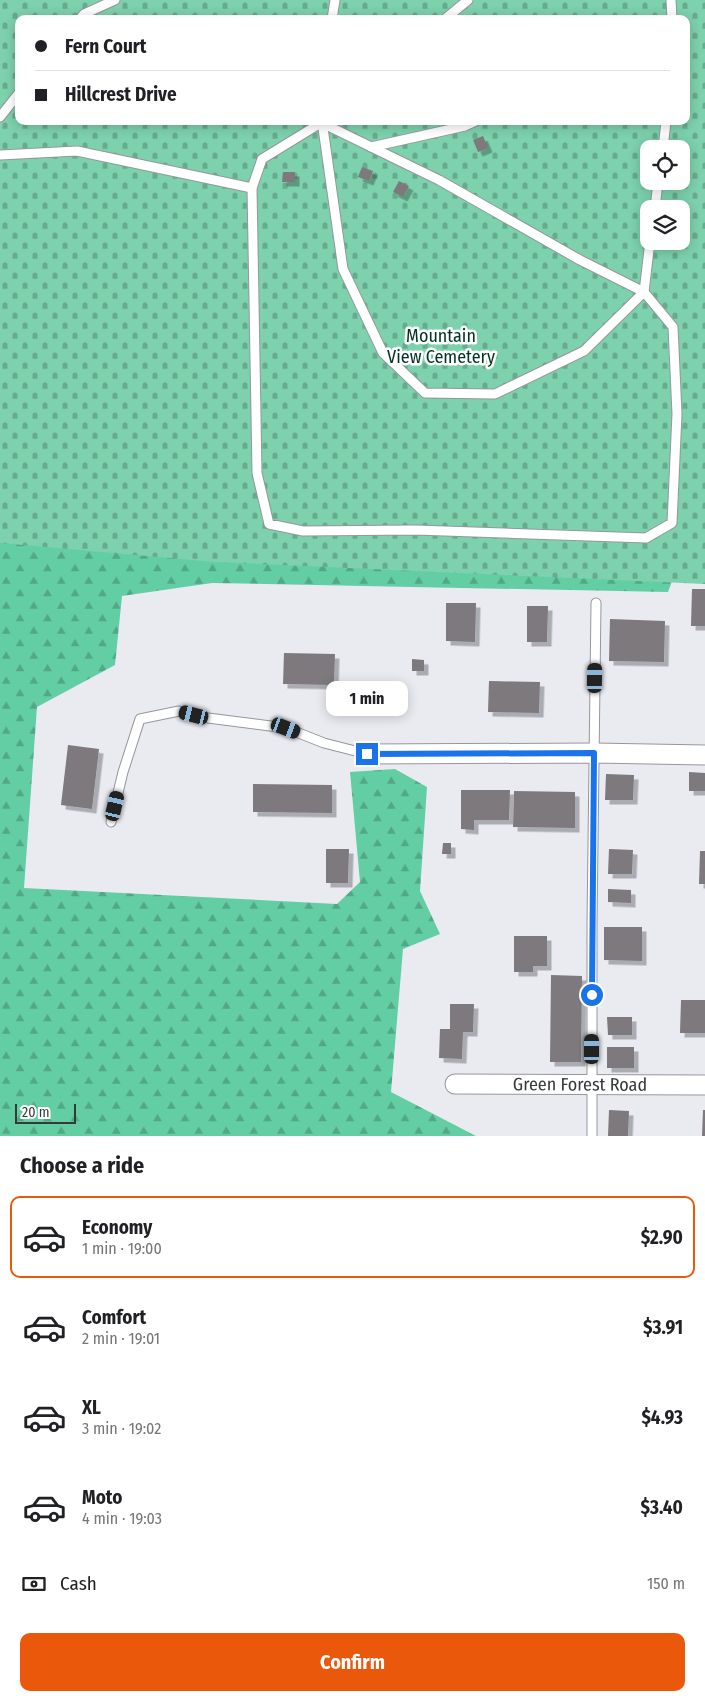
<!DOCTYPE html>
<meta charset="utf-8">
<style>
:root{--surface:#fff;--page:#f6f6f6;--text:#202124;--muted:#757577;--line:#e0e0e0;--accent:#ea580c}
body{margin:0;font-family:"Fira Sans Condensed",sans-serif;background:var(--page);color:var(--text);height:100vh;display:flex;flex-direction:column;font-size:19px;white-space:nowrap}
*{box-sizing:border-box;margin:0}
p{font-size:16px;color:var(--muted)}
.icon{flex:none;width:28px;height:28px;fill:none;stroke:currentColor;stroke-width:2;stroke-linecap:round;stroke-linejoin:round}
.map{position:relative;height:1136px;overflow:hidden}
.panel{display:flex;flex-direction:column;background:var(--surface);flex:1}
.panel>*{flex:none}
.banner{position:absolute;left:15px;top:15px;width:675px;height:110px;border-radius:10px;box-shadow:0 2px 12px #0003;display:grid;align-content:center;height:110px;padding:0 20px;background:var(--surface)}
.tools{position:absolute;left:640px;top:140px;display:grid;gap:10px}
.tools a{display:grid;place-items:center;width:50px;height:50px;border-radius:10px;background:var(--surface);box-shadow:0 2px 12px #0003;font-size:25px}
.scale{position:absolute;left:15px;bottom:12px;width:61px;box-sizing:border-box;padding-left:5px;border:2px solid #37383a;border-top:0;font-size:14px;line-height:18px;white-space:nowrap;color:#37383a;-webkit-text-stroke:4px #fff;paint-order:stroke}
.end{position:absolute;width:22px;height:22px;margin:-11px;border:6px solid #1a73e8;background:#fff;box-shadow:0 0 0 2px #fff}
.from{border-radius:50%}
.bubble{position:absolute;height:35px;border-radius:10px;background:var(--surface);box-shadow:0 2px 12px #0003;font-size:16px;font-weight:700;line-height:35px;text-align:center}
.car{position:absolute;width:15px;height:30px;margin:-15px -8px;border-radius:6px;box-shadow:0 0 4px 1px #0007;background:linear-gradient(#222 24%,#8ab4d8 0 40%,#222 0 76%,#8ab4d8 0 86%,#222 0)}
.banner b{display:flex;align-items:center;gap:18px;height:48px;font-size:19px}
.banner b+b{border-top:1px solid var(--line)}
.banner i{width:12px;height:12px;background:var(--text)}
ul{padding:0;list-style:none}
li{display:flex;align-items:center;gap:15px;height:82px;margin:0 10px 8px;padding:0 10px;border:2px solid transparent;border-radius:10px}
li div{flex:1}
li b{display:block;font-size:19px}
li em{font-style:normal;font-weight:700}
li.active{border-color:var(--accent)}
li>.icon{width:45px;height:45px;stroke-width:1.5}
h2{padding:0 20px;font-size:22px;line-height:60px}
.pay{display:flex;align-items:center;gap:12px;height:55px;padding:0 20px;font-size:19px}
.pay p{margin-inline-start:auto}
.button{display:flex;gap:10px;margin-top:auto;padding:10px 20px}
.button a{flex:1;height:58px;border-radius:10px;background:var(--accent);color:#fff;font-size:20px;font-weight:700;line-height:58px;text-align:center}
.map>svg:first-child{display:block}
.forest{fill:url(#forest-firs)}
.cemetery{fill:url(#cemetery-stones);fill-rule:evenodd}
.building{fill:#7e797c;filter:url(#shadow)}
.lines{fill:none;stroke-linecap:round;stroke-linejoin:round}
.service-casing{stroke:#95979c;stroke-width:11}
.minor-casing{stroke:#95979c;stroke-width:21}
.service{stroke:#fff;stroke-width:9}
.minor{stroke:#fff;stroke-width:19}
.route{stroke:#1a73e8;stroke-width:6}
.labels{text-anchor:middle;stroke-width:5;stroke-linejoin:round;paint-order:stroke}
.park-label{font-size:18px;fill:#003222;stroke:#fff}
.street-label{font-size:18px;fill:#37383a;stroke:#fff}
</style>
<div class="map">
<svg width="705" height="1136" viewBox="0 0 705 1136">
<defs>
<pattern id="forest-firs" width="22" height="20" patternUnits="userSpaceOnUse" patternTransform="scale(1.25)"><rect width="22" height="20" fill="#63cea3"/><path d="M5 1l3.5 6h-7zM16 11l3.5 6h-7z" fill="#52a886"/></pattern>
<pattern id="cemetery-stones" width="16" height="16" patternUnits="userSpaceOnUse" patternTransform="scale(1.25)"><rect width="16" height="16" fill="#7dd1ad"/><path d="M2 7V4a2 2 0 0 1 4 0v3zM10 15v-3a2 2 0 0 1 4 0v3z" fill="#67ab8e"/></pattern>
<filter id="shadow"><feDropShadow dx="4.5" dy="4.5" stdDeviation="0" flood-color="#0004"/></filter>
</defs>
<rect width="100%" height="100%" fill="#e9ebf1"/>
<path class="forest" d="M0,204L678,565L668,592L212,583L122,596L115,665L37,707L24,888L337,904L360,882L350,772L395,769L427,787L420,891L440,934L403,949L391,1092L476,1136H0Z"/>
<path class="cemetery" d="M0,0H705V584L215,562L0,543ZM19,19H686V121H19ZM649,149H681V181H649ZM649,209H681V241H649Z"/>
<g class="building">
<path d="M483,136L488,148L478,152L473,140Z"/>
<path d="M362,167L373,171L369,181L358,177Z"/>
<path d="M283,172H295V182H282Z"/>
<path d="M399,181L409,186L403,197L393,192Z"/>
<path d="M692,589H705V626H691Z"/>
<path d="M446,603H476L475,642L446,641Z"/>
<path d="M527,606H548L547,642H527Z"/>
<path d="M610,619L665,621L664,662L609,661Z"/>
<path d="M284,653L335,654L334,685L283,684Z"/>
<path d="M412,659L424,660V671H412Z"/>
<path d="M489,681L540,682L539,713L488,712Z"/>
<path d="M68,745L99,749L92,809L61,805Z"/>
<path d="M689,772L705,773V791H689Z"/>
<path d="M606,774L634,775L633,800H605Z"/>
<path d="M253,784L332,785V813L253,812Z"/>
<path d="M461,790H510L509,820H474V830L461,829Z"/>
<path d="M514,791L575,792V828L513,827Z"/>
<path d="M443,843H451V854H442Z"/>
<path d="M326,849H349L348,883H326Z"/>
<path d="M609,849L633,850L632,874H608Z"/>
<path d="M700,851H705V884H699Z"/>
<path d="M608,889L631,890V903L608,902Z"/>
<path d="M604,927H642V961L604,960Z"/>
<path d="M514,936H547V966H533V972H514Z"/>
<path d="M551,975L582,976L581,1062H550Z"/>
<path d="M681,1000H705V1033H680Z"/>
<path d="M450,1004H474L473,1032H463L462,1059L439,1058L440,1029H450Z"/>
<path d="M607,1017H632V1035H608Z"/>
<rect x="607" y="1047" width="27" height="21"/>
<path d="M609,1110L629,1111L628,1136H608Z"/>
<path d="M703,1110H705V1136H702Z"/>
</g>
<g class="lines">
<defs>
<g id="service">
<path d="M671,0L672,19"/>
<path d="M80,19L84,14L115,0"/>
<path d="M332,19L335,0"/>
<path d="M445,19L468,0"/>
<path d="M0,117L19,93"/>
<path d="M322,121L343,269L383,353L425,393L495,394L584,351L644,292L650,241"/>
<path d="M322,123L439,180L580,260L644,292L673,327L677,414L672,523L646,538L416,530L303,531L269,524L257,473L252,188L262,159L324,121"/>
<path d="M371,147L465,126L476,121"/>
<path d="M663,149L666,121"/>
<path d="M0,155L77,151L252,188"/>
<path d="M655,209L658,181"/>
<path d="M111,822L123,772L140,719L179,711L208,718L286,728L324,743L367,754"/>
<path d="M592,1136V923L596,603"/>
</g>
<g id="minor">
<path d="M367,754L594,753L705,755"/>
<path id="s1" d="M455,1084L705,1085"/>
</g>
</defs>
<use href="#service" class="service-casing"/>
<use href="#minor" class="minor-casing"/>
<use href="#service" class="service"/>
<use href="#minor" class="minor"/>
</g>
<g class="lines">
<path class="route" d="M367,754L594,753L592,995"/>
</g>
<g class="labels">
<g class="park-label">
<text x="441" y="342">Mountain<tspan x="441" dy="21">View Cemetery</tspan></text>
</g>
<g class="street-label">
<text dy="6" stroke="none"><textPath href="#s1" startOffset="125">Green Forest Road</textPath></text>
</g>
</g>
</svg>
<div class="tools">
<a><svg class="icon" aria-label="locate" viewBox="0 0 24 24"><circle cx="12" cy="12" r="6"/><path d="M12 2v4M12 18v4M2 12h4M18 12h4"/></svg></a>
<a><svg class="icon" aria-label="layers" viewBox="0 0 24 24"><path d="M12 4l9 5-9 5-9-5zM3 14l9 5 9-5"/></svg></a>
</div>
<div class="scale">20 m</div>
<i class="end from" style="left:592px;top:995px"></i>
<i class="end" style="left:367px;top:754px"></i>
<div class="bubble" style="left:326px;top:681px;width:82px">1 min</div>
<i class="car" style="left:595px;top:678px;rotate:1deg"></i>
<i class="car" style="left:194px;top:715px;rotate:284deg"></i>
<i class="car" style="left:286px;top:728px;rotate:111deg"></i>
<i class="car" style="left:115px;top:806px;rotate:13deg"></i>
<i class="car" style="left:592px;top:1049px;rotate:0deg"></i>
<div class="banner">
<b><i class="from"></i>Fern Court</b>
<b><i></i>Hillcrest Drive</b>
</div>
</div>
<section class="panel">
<h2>Choose a ride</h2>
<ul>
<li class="active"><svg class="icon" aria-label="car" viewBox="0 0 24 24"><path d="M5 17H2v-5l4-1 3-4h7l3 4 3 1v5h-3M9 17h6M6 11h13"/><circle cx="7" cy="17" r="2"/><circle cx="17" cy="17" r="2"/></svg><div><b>Economy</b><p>1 min · 19:00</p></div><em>$2.90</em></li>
<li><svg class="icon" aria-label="car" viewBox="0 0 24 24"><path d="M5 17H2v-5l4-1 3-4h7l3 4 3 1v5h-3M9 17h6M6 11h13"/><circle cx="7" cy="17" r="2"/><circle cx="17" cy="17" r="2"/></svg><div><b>Comfort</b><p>2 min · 19:01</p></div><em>$3.91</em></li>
<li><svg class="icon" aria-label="car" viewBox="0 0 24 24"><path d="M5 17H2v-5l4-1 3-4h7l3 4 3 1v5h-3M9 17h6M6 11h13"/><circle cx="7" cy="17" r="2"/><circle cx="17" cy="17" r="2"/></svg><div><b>XL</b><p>3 min · 19:02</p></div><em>$4.93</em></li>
<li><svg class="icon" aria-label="car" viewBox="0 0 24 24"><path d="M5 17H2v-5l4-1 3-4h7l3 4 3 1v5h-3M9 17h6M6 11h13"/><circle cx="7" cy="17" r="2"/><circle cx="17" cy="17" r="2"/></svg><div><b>Moto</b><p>4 min · 19:03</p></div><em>$3.40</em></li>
</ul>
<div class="pay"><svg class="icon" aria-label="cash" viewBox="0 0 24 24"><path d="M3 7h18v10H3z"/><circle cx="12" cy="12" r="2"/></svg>Cash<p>150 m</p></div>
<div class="button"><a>Confirm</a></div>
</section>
